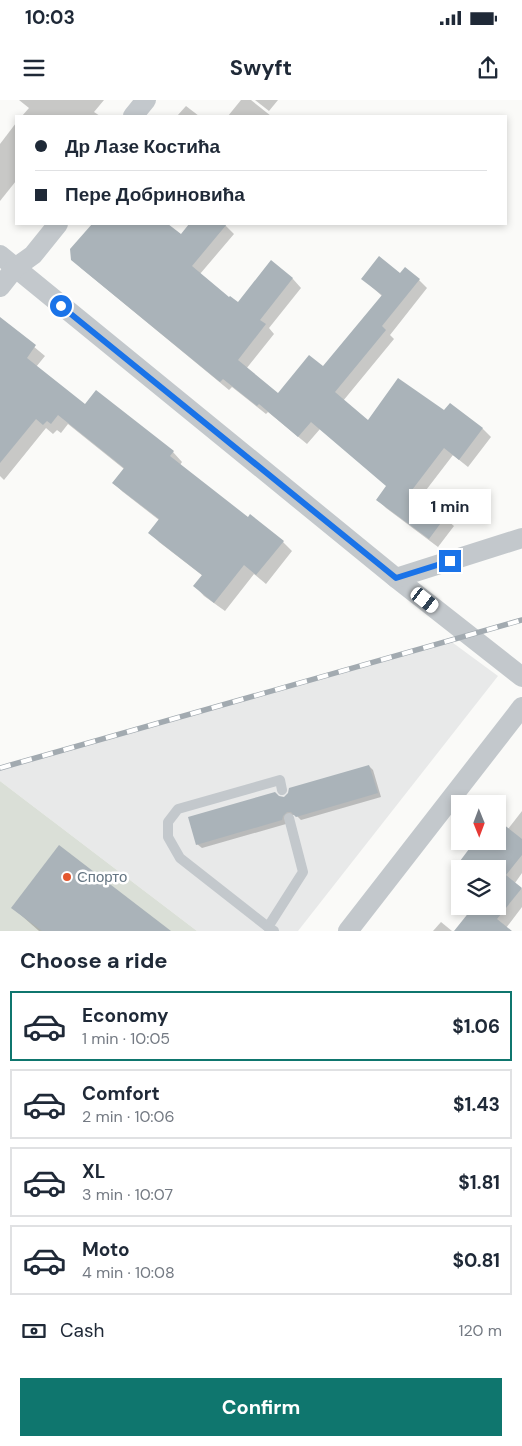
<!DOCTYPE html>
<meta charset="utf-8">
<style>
:root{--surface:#fff;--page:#f2f2f3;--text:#1f2937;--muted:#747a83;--line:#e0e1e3;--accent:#0f766e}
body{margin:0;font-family:"DM Sans",sans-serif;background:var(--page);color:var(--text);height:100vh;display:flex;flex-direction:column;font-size:19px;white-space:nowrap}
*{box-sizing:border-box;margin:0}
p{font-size:16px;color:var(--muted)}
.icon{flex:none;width:28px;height:28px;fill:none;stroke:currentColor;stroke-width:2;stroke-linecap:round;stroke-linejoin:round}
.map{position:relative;height:831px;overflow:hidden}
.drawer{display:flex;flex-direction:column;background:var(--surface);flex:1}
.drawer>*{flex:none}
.top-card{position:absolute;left:15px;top:15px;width:492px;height:110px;border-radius:0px;box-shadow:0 2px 8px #0003;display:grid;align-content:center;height:110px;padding:0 20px;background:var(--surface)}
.needle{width:32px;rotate:179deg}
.fabs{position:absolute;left:451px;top:695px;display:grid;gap:10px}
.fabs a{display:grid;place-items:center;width:55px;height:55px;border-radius:0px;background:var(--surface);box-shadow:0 2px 8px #0003;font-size:25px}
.end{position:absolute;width:22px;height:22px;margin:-11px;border:6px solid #1a73e8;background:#fff;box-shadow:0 0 0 2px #fff}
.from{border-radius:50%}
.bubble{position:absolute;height:35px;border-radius:0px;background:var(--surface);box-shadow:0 2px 8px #0003;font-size:16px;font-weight:700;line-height:35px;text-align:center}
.car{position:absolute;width:15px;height:30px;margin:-15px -8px;border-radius:6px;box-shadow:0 0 4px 1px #0007;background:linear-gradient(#fff 24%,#345 0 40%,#fff 0 76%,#345 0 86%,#fff 0)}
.top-card b{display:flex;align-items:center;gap:18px;height:48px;font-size:19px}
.top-card b+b{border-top:1px solid var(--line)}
.top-card i{width:12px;height:12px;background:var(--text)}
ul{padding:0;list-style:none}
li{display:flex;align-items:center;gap:15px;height:70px;margin:0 10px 8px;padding:0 10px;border:2px solid var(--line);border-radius:0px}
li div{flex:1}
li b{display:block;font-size:19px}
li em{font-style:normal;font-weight:700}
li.active{border-color:var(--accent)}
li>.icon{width:45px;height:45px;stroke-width:1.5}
h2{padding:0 20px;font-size:22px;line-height:60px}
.pay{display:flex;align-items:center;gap:12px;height:55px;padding:0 20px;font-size:19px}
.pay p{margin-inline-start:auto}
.primary-button{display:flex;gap:10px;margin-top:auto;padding:10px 20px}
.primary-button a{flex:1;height:58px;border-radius:0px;background:var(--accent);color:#fff;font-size:20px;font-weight:700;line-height:58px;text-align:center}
.status{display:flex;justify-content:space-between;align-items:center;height:35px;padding:0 25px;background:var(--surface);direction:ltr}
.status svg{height:14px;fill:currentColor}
header{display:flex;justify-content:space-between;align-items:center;height:65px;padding:0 20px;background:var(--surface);font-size:22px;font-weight:700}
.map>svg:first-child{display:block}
.built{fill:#e8e9e9}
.green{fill:#dadfd7}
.shadow{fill:#0003}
.building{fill:#aab3b9}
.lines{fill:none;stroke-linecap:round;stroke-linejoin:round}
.service{stroke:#c3c8cc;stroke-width:10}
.minor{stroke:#c3c8cc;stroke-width:20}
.rail-casing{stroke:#a2aab0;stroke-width:5.5}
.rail{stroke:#fff;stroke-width:4;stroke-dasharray:11;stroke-linecap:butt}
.route{stroke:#1a73e8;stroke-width:6}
.poi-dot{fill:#e4572e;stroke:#fff;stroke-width:2}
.labels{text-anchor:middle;stroke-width:5;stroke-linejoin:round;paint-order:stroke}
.poi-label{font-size:15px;fill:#657683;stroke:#fff;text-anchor:start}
</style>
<div class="status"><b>10:03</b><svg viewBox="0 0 49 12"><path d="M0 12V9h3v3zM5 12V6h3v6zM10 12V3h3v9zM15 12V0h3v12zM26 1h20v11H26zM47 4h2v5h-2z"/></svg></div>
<header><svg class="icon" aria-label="menu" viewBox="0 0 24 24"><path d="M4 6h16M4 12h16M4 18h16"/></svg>Swyft<svg class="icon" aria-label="share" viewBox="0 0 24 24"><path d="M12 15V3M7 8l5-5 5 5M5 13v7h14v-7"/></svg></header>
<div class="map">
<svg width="522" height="831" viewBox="0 0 522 831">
<rect width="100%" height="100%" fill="#fafaf8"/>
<path class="built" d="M449,540L498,576L298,831H197L0,681V668Z"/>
<path class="green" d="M0,681L197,831H0Z"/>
<g class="shadow">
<path d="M19,0H104L94,12L100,16H22L29,8Z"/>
<path d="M241,0H251L271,16H228Z"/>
<path d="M255,0H278L269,11Z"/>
<path d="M186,6L199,16H177Z"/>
<path d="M16,23V81L0,101V44Z"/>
<path d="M93,124H166L181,135L191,124H224L234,134L200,174L229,199L238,204L271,162L293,179L301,188L269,228L274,234L246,269L278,294L323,268L382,196L363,179L400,175L419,180L427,188L390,235L394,239L343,301L369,322L444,312L450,304L483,329L491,337L468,367L453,355L420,398L454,426L438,447L386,408L378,400L387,386L320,329L307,344L268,312L266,314L232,287L229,290L81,168L71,150Z"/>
<path d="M3,221L45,256L36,267L85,306L96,292L173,352L182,362L180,365L248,419L283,442L292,451L266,484L254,474L225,511L204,496L195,486L203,476L159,442L150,432L159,420L123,392L113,383L124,369L68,324L61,333L57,330L53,334L46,328L4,380L0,376V225Z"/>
<path d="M369,666L373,670L381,697L301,720L296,715H291L286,724L202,748L197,744L279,698H284Z"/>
<path d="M522,711V773L515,783L522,789V807L506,828L510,831H456L498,806V769H460V780L453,773L498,741V722L508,729Z"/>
<path d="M13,808L169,831H39Z"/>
<path d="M441,822L452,831H433Z"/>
</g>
<g class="building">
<path d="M92,124H168L181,134L189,124H227L192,166L229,197L230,196L238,202L271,160L293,178L260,220L266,224L238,260L278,293L309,255L323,266L382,195L361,179L379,156L400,173L405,167L420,179L382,226L386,230L335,292L368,320L398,278L444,310L450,303L483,328L459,360L444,348L412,390L446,416L429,439L376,400L386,386L311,322L298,337L259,304L257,306L223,279L220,282L71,160L70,149Z"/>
<path d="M0,217L36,245L27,258L85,304L96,290L174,351L170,356L248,417L250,414L284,441L256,475L244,465L214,503L193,486L202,475L148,433L159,419L112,383L124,368L58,315L51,324L47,321L43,325L36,319L0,363Z"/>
<path d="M369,665L378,693L296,717L291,712H287L283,716L282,720L196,745L188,717L275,692L279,696L284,697L288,693L289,688Z"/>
<path d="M498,720L522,739V755L506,775L522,788L497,819L512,831H454L474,806H498V769H460V780L451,773L475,741H498Z"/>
<path d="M59,745L171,831H42L11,808Z"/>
</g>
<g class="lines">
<g class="service">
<path d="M268,827L180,758L168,737V722L178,709L280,680L282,690"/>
<path d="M274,831L268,827L303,772L289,718"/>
</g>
<g class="minor">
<path d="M133,16L146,0"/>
<path d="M0,155L396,478L522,577"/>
<path d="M0,187L15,168L33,155L58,124"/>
<path d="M396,478L522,438"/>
<path d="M348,831L522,607"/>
</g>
<defs>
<path id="rail" d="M0,668L522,520"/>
</defs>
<use href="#rail" class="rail-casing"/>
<use href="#rail" class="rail"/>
</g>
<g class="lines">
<path class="route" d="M61,206L396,478L450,461"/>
</g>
<circle class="poi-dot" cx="67" cy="777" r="5"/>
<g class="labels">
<g class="poi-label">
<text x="77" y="782">Спорто</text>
</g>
</g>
</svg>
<div class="fabs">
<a><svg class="needle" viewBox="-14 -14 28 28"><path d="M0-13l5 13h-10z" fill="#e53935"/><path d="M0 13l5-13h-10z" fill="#747a83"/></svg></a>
<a><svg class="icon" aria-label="layers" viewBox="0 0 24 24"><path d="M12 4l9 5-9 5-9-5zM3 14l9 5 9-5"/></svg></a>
</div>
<i class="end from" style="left:61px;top:206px"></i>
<i class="end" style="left:450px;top:461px"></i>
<div class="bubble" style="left:409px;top:389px;width:82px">1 min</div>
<i class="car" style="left:425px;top:500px;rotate:128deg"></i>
<div class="top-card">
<b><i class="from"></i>Др Лазе Костића</b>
<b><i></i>Пере Добриновића</b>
</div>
</div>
<section class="drawer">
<h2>Choose a ride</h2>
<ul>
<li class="active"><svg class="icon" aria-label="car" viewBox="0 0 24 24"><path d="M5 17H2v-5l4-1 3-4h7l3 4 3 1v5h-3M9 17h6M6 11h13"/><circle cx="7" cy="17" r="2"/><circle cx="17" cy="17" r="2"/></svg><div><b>Economy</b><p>1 min · 10:05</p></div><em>$1.06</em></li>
<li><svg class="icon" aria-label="car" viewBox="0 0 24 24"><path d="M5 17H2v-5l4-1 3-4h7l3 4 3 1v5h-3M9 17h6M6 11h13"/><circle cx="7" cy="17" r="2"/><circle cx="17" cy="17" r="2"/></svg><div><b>Comfort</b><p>2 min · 10:06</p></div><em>$1.43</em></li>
<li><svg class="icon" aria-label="car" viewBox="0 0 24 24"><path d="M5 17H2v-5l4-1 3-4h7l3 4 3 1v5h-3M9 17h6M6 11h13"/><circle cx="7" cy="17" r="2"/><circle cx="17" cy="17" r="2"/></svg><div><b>XL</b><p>3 min · 10:07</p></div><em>$1.81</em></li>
<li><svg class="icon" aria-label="car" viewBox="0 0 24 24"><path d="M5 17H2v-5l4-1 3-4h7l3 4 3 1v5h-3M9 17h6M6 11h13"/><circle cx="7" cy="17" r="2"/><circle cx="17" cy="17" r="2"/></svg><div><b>Moto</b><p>4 min · 10:08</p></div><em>$0.81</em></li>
</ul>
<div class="pay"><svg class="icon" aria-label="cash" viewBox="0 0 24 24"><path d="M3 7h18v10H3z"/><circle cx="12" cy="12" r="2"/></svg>Cash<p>120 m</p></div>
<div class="primary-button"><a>Confirm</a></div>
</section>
